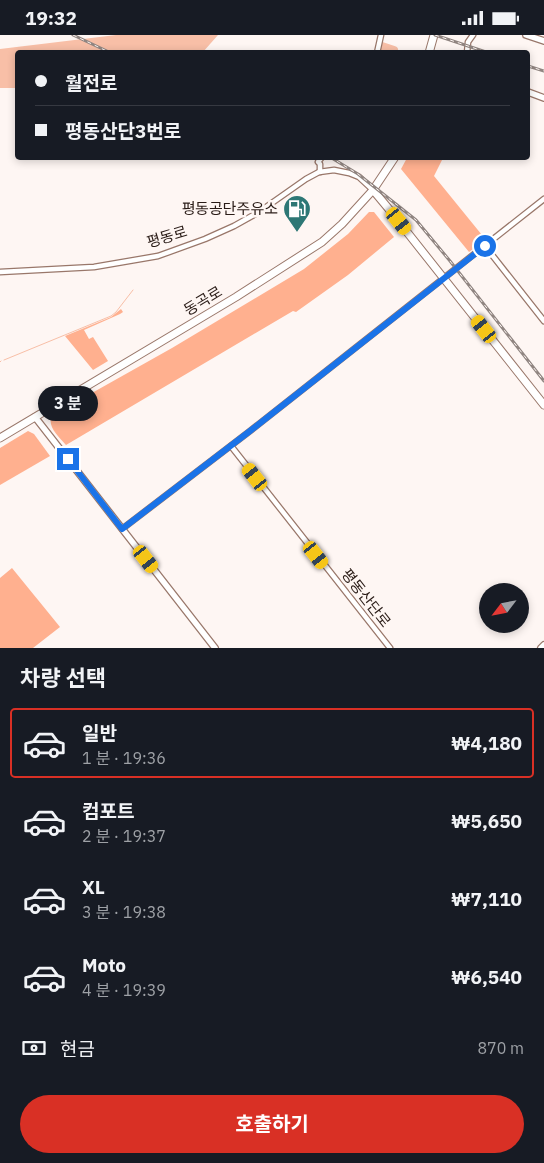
<!DOCTYPE html>
<html lang="ko">
<meta charset="utf-8">
<style>
:root{--surface:#171b24;--page:#242831;--text:#f1f3f6;--muted:#9ea1a6;--line:#363941;--accent:#d93025}
body{margin:0;font-family:"IBM Plex Sans","Noto Sans KR",sans-serif;background:var(--page);color:var(--text);height:100vh;display:flex;flex-direction:column;font-size:19px;white-space:nowrap}
*{box-sizing:border-box;margin:0}
p{font-size:16px;color:var(--muted)}
.icon{flex:none;width:28px;height:28px;fill:none;stroke:currentColor;stroke-width:2;stroke-linecap:round;stroke-linejoin:round}
.map{position:relative;height:613px;overflow:hidden}
.panel{display:flex;flex-direction:column;background:var(--surface);flex:1}
.panel>*{flex:none}
.guide{position:absolute;left:15px;top:15px;width:515px;height:110px;border-radius:5px;box-shadow:0 2px 8px #0003;display:grid;align-content:center;height:110px;padding:0 20px;background:var(--surface)}
.needle{width:32px;rotate:238deg}
.buttons{position:absolute;left:479px;top:548px;display:grid;gap:10px}
.buttons a{display:grid;place-items:center;width:50px;height:50px;border-radius:50%;background:var(--surface);box-shadow:0 2px 8px #0003;font-size:25px}
.end{position:absolute;width:22px;height:22px;margin:-11px;border:6px solid #1a73e8;background:#fff;box-shadow:0 0 0 2px #fff}
.from{border-radius:50%}
.bubble{position:absolute;height:35px;border-radius:18px;background:var(--surface);box-shadow:0 2px 8px #0003;font-size:16px;font-weight:700;line-height:35px;text-align:center}
.car{position:absolute;width:15px;height:30px;margin:-15px -8px;border-radius:6px;box-shadow:0 0 4px 1px #0007;background:linear-gradient(#f5c518 24%,#345 0 40%,#f5c518 0 76%,#345 0 86%,#f5c518 0)}
.guide b{display:flex;align-items:center;gap:18px;height:48px;font-size:19px}
.guide b+b{border-top:1px solid var(--line)}
.guide i{width:12px;height:12px;background:var(--text)}
ul{padding:0;list-style:none}
li{display:flex;align-items:center;gap:15px;height:70px;margin:0 10px 8px;padding:0 10px;border:2px solid transparent;border-radius:5px}
li div{flex:1}
li b{display:block;font-size:19px}
li em{font-style:normal;font-weight:700}
li.active{border-color:var(--accent)}
li>.icon{width:45px;height:45px;stroke-width:1.5}
h2{padding:0 20px;font-size:22px;line-height:60px}
.pay{display:flex;align-items:center;gap:12px;height:55px;padding:0 20px;font-size:19px}
.pay p{margin-inline-start:auto}
.action{display:flex;gap:10px;margin-top:auto;padding:10px 20px}
.action a{flex:1;height:58px;border-radius:30px;background:var(--accent);color:#fff;font-size:20px;font-weight:700;line-height:58px;text-align:center}
.status{display:flex;justify-content:space-between;align-items:center;height:35px;padding:0 25px;background:var(--surface);direction:ltr}
.status svg{height:14px;fill:currentColor}
.map>svg:first-child{display:block}
.green{fill:#ffb08f}
.water{fill:#f8bfa7}
.lines{fill:none;stroke-linecap:round;stroke-linejoin:round}
.stream{stroke:#f8bfa7;stroke-width:1}
.river{stroke:#f8bfa7;stroke-width:8}
.minor-casing{stroke:#99776a;stroke-width:7}
.tertiary-casing{stroke:#99776a;stroke-width:8}
.secondary-casing{stroke:#99776a;stroke-width:9}
.minor{stroke:#fff;stroke-width:4.5}
.tertiary{stroke:#fff;stroke-width:5.5}
.secondary{stroke:#fff;stroke-width:7}
.rail-casing{stroke:#908581;stroke-width:3}
.rail{stroke:#fef6f3;stroke-width:1;stroke-dasharray:4;stroke-linecap:butt}
.route{stroke:#1a73e8;stroke-width:6}
.labels{text-anchor:middle;stroke-width:5;stroke-linejoin:round;paint-order:stroke}
.poi-label{font-size:15px;fill:#291b16;stroke:#fef6f3;text-anchor:end}
.street-label{font-size:15px;fill:#291b16;stroke:#fef6f3}
</style>
<div class="status"><b>19:32</b><svg viewBox="0 0 49 12"><path d="M0 12V9h3v3zM5 12V6h3v6zM10 12V3h3v9zM15 12V0h3v12zM26 1h20v11H26zM47 4h2v5h-2z"/></svg></div>
<div class="map">
<svg width="544" height="613" viewBox="0 0 544 613">
<rect width="100%" height="100%" fill="#fef6f3"/>
<g class="green">
<path d="M407,123H443L434,141L486,205L469,217L401,134Z"/>
<path d="M369,177H374L394,202L348,240L296,277L293,276L66,410C59,402 48,393 51,381L172,313L304,234L348,199Z"/>
<path d="M121,274L123,277L120,279L84,295L89,304L93,302L108,326L93,335L65,301L111,282Z"/>
<path d="M28,396L34,399L50,421L0,450V413Z"/>
<path d="M12,533L60,592L33,613H0V543Z"/>
</g>
<path class="water" d="M116,0H218L203,17L18,18L17,53H0V14Z"/>
<g class="lines">
<g class="stream">
<path d="M4,325L111,281L116,277L133,255"/>
<path d="M0,327L1,326"/>
</g>
<path class="river" d="M382,11L394,15L393,18"/>
<defs>
<g id="minor">
<path d="M377,18L381,0"/>
<path d="M467,18L468,7L473,0"/>
<path d="M320,137V129L318,127L322,122"/>
<path d="M485,211L544,286"/>
<path d="M0,237L94,232L158,221L205,204L234,191L259,177L306,144L319,137L334,135L349,138L359,142L373,155"/>
<path d="M231,411L390,613"/>
<path d="M122,494L250,396L544,164"/>
</g>
<g id="tertiary">
<path d="M526,0L544,6"/>
<path d="M528,57L544,63"/>
<path d="M35,382L215,613"/>
<path d="M541,613L544,610"/>
</g>
<g id="secondary">
<path d="M429,18L434,0"/>
<path d="M373,155L388,173L544,370"/>
<path d="M0,403L236,262L322,207L342,189L373,155L395,122"/>
</g>
</defs>
<use href="#minor" class="minor-casing"/>
<use href="#tertiary" class="tertiary-casing"/>
<use href="#secondary" class="secondary-casing"/>
<use href="#minor" class="minor"/>
<use href="#tertiary" class="tertiary"/>
<use href="#secondary" class="secondary"/>
<defs>
<g id="rail">
<path d="M73,0L111,18"/>
<path d="M435,0L489,18"/>
<path d="M528,31L544,36"/>
<path d="M330,122L358,139L416,185L450,226L544,346"/>
</g>
</defs>
<use href="#rail" class="rail-casing"/>
<use href="#rail" class="rail"/>
</g>
<g class="lines">
<path class="route" d="M68,424L122,494L250,396L485,211"/>
</g>
<defs>
<symbol id="fuel-pin" viewBox="-11 -11 22 30"><path d="M0 17L-7.5 6A9.5 9.5 0 1 1 7.5 6Z" fill="#2d7775" stroke="#fef6f3"/><path d="M-5.5-6h7V0h2V4h1.3V-2.5L3-4.5l.8-.8L6-3V5H2.5V1h-1V6h-7ZM-4.2-4.7v3.2H.2V-4.7Z" fill="#fff"/></symbol>
</defs>
<g fill-rule="evenodd">
<use href="#fuel-pin" x="281" y="158" width="32" height="43"/>
</g>
<g class="labels">
<g class="poi-label">
<text x="278" y="179">평동공단주유소</text>
</g>
<g class="street-label">
<text transform="translate(167 202) rotate(-17)" y="5">평동로</text>
<text transform="translate(203 266) rotate(-31)" y="5">동곡로</text>
<text transform="translate(366 563) rotate(52)" y="5">평동산단로</text>
</g>
</g>
</svg>
<div class="buttons">
<a><svg class="needle" viewBox="-14 -14 28 28"><path d="M0-13l5 13h-10z" fill="#e53935"/><path d="M0 13l5-13h-10z" fill="#9ea1a6"/></svg></a>
</div>
<i class="end from" style="left:485px;top:211px"></i>
<i class="end" style="left:68px;top:424px"></i>
<div class="bubble" style="left:38px;top:351px;width:60px">3 분</div>
<i class="car" style="left:399px;top:186px;rotate:141deg"></i>
<i class="car" style="left:484px;top:294px;rotate:322deg"></i>
<i class="car" style="left:255px;top:442px;rotate:322deg"></i>
<i class="car" style="left:316px;top:520px;rotate:142deg"></i>
<i class="car" style="left:146px;top:524px;rotate:142deg"></i>
<div class="guide">
<b><i class="from"></i>월전로</b>
<b><i></i>평동산단3번로</b>
</div>
</div>
<section class="panel">
<h2>차량 선택</h2>
<ul>
<li class="active"><svg class="icon" aria-label="car" viewBox="0 0 24 24"><path d="M5 17H2v-5l4-1 3-4h7l3 4 3 1v5h-3M9 17h6M6 11h13"/><circle cx="7" cy="17" r="2"/><circle cx="17" cy="17" r="2"/></svg><div><b>일반</b><p>1 분 · 19:36</p></div><em>₩4,180</em></li>
<li><svg class="icon" aria-label="car" viewBox="0 0 24 24"><path d="M5 17H2v-5l4-1 3-4h7l3 4 3 1v5h-3M9 17h6M6 11h13"/><circle cx="7" cy="17" r="2"/><circle cx="17" cy="17" r="2"/></svg><div><b>컴포트</b><p>2 분 · 19:37</p></div><em>₩5,650</em></li>
<li><svg class="icon" aria-label="car" viewBox="0 0 24 24"><path d="M5 17H2v-5l4-1 3-4h7l3 4 3 1v5h-3M9 17h6M6 11h13"/><circle cx="7" cy="17" r="2"/><circle cx="17" cy="17" r="2"/></svg><div><b>XL</b><p>3 분 · 19:38</p></div><em>₩7,110</em></li>
<li><svg class="icon" aria-label="car" viewBox="0 0 24 24"><path d="M5 17H2v-5l4-1 3-4h7l3 4 3 1v5h-3M9 17h6M6 11h13"/><circle cx="7" cy="17" r="2"/><circle cx="17" cy="17" r="2"/></svg><div><b>Moto</b><p>4 분 · 19:39</p></div><em>₩6,540</em></li>
</ul>
<div class="pay"><svg class="icon" aria-label="cash" viewBox="0 0 24 24"><path d="M3 7h18v10H3z"/><circle cx="12" cy="12" r="2"/></svg>현금<p>870 m</p></div>
<div class="action"><a>호출하기</a></div>
</section>
